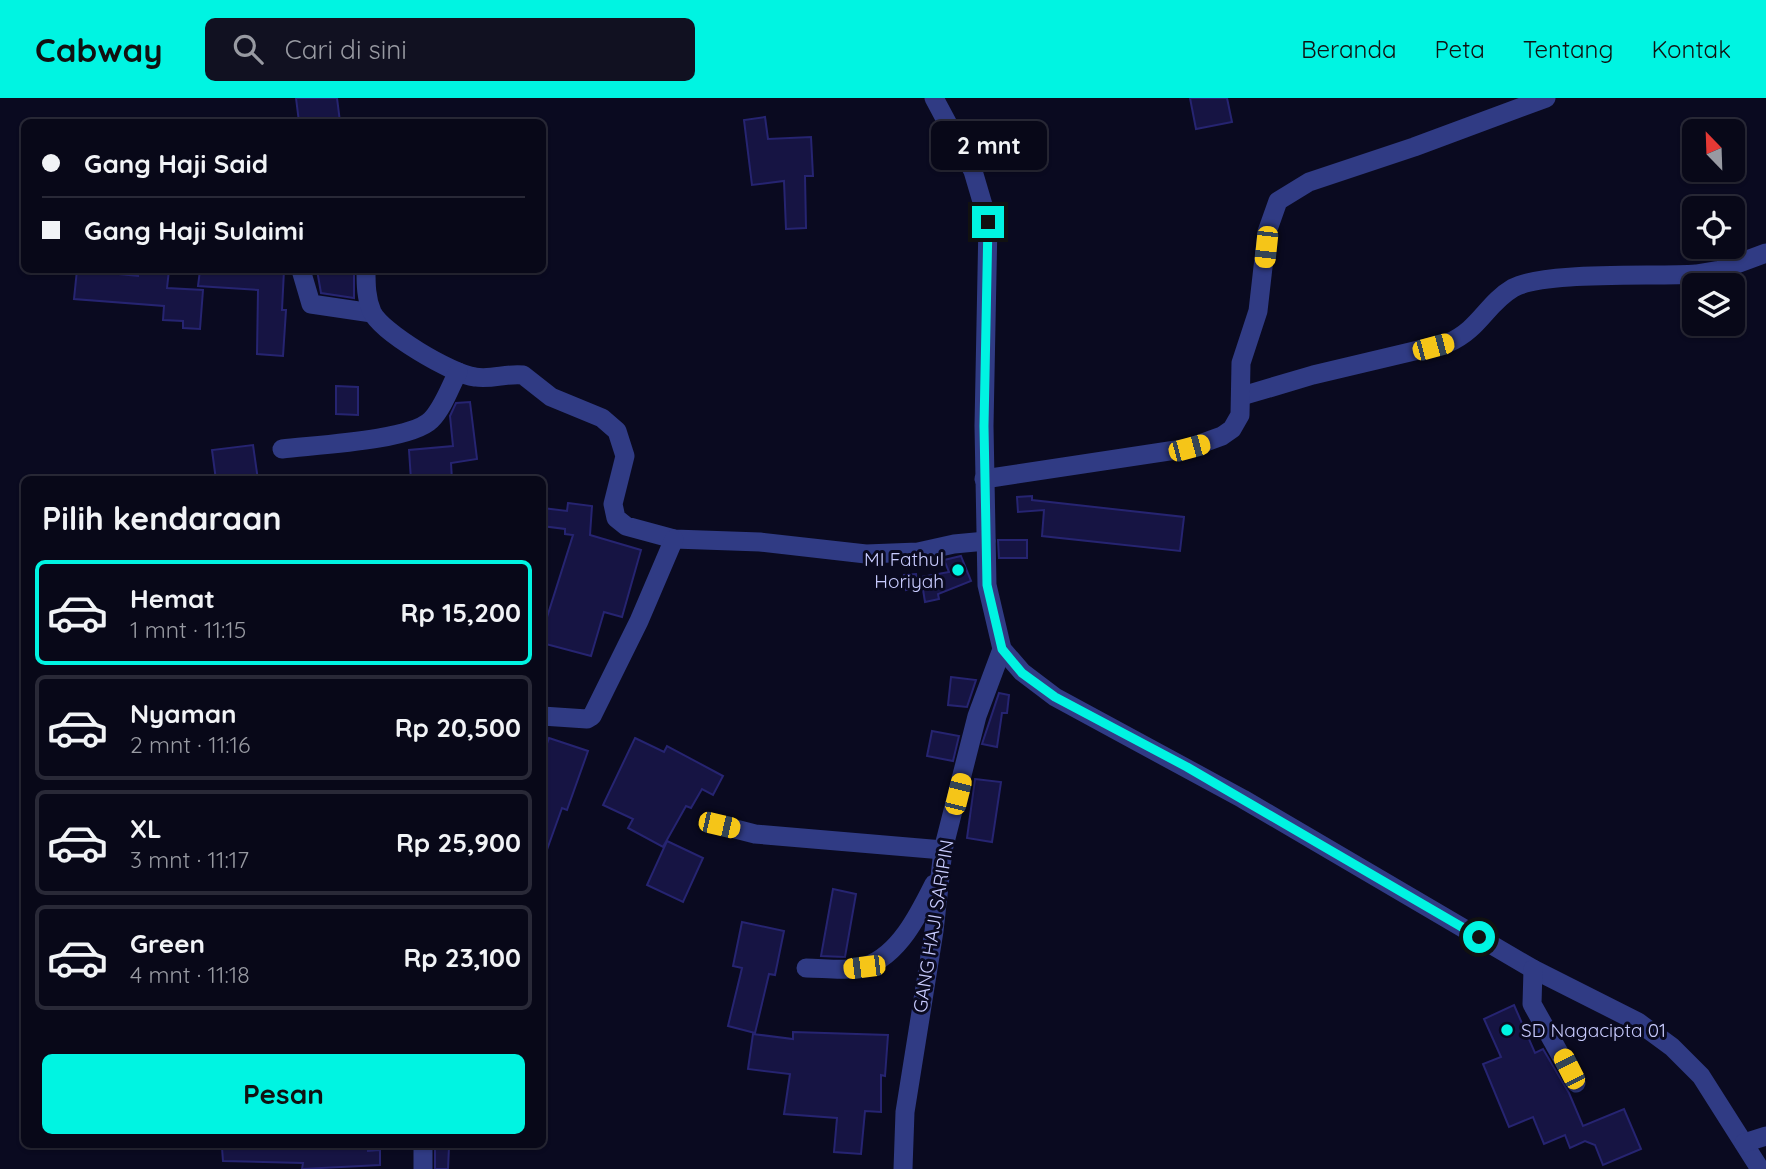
<!DOCTYPE html>
<html lang="id">
<meta charset="utf-8">
<style>
:root{--surface:#080818;--page:#111121;--text:#f1f3f6;--muted:#989aa2;--line:#292937;--accent:#00f4e2}
body{margin:0;font-family:Quicksand,sans-serif;background:var(--page);color:var(--text);height:100vh;display:flex;flex-direction:column;font-size:26px;white-space:nowrap}
*{box-sizing:border-box;margin:0}
p{font-size:23px;color:var(--muted)}
.icon{flex:none;width:38px;height:38px;fill:none;stroke:currentColor;stroke-width:2;stroke-linecap:round;stroke-linejoin:round}
.map{position:relative;flex:1;overflow:hidden}
.details{position:absolute;left:21px;top:378px;width:525px;height:672px;display:flex;flex-direction:column;background:var(--surface);border-radius:10px;box-shadow:0 2px 5px #0004,0 0 0 2px var(--line)}
.details>*{flex:none}
.banner{position:absolute;left:21px;top:21px;width:525px;height:154px;border-radius:10px;box-shadow:0 2px 5px #0004,0 0 0 2px var(--line);display:grid;align-content:center;height:154px;padding:0 21px;background:var(--surface)}
.needle{width:46px;rotate:337deg}
.fabs{position:absolute;left:1682px;top:21px;display:grid;gap:14px}
.fabs a{display:grid;place-items:center;width:63px;height:63px;border-radius:10px;background:var(--surface);box-shadow:0 2px 5px #0004,0 0 0 2px var(--line);font-size:35px}
.end{position:absolute;width:32px;height:32px;margin:-16px;border:9px solid #00f4e2;background:#111;box-shadow:0 0 0 4px #111}
.from{border-radius:50%}
.bubble{position:absolute;height:49px;border-radius:10px;background:var(--surface);box-shadow:0 2px 5px #0004,0 0 0 2px var(--line);font-size:23px;font-weight:700;line-height:49px;text-align:center}
.car{position:absolute;width:21px;height:42px;margin:-21px -10px;border-radius:9px;box-shadow:0 0 5px 2px #0007;background:linear-gradient(#f5c518 24%,#345 0 40%,#f5c518 0 76%,#345 0 86%,#f5c518 0)}
.banner b{display:flex;align-items:center;gap:24px;height:66px;font-size:26px}
.banner b+b{border-top:2px solid var(--line)}
.banner i{width:18px;height:18px;background:var(--text)}
ul{padding:0;list-style:none}
li{display:flex;align-items:center;gap:21px;height:105px;margin:0 14px 10px;padding:0 7px;border:4px solid var(--line);border-radius:10px}
li div{flex:1}
li b{display:block;font-size:26px}
li em{font-style:normal;font-weight:700}
li.active{border-color:var(--accent)}
li>.icon{width:63px;height:63px;stroke-width:1.5}
h2{padding:0 21px;font-size:32px;line-height:84px}
.cta{display:flex;gap:14px;margin-top:auto;padding:14px 21px}
.cta a{flex:1;height:80px;border-radius:10px;background:var(--accent);color:#111;font-size:28px;font-weight:700;line-height:80px;text-align:center}
header{display:flex;align-items:center;gap:42px;box-sizing:border-box;height:98px;padding:0 35px;background:var(--accent);color:#111}
header strong{font-size:33px}
nav{display:flex;gap:38px;margin-inline-start:auto;font-size:24px}
.search{width:490px;height:63px;background:var(--page);display:flex;align-items:center;gap:18px;box-sizing:border-box;padding:0 24px;border-radius:10px;color:var(--muted);font-size:26px}
.map>svg:first-child{display:block}
.building{fill:#161443;stroke:#262471;stroke-width:2}
.lines{fill:none;stroke-linecap:round;stroke-linejoin:round}
.minor{stroke:#303b84;stroke-width:19}
.route{stroke:#00f4e2;stroke-width:9}
.poi-dot{fill:#00f4e2;stroke:#0a0a20;stroke-width:2.5}
.labels{text-anchor:middle;stroke-width:6;stroke-linejoin:round;paint-order:stroke}
.poi-label{font-size:19px;fill:#c9ccff;stroke:#0a0a20;text-anchor:end}
.street-label{font-size:19px;fill:#c9ccff;stroke:#0a0a20}
</style>
<header>
<strong>Cabway</strong>
<div class="search"><svg class="icon" aria-label="search" viewBox="0 0 24 24"><circle cx="10" cy="10" r="6"/><path d="M15 15l6 6"/></svg>Cari di sini</div>
<nav><a>Beranda</a><a>Peta</a><a>Tentang</a><a>Kontak</a></nav>
</header>
<div class="map">
<svg width="1766" height="1071" viewBox="0 0 1766 1071">
<rect width="100%" height="100%" fill="#0a0a20"/>
<g class="building">
<path d="M296,0H337L340,24H299Z"/>
<path d="M1190,0H1227L1232,24L1196,31Z"/>
<path d="M765,19L768,41L811,39L813,78H805L806,130L786,131L784,83L752,87L744,22Z"/>
<path d="M77,172L138,178V175H151V172H169L167,190L203,192L200,231L183,230V223L163,222L164,208L74,201Z"/>
<path d="M200,172H284L282,212H286L283,258L257,256L258,192L198,188Z"/>
<path d="M317,172H354V200L321,195Z"/>
<path d="M336,288L358,289V317L336,316Z"/>
<path d="M470,304L477,361L451,365L452,382H411L409,352L453,348L450,318L456,305Z"/>
<path d="M253,347L258,382H216L212,352Z"/>
<path d="M1032,398V402L1184,419L1180,453L1042,438L1044,412L1018,414L1017,399Z"/>
<path d="M568,405L592,408L590,437L641,452L622,519L604,514L591,558L542,545V535L573,437L565,436V431L542,428V410L567,413Z"/>
<path d="M998,442H1027V460H999Z"/>
<path d="M961,458L971,483L938,496L939,501L925,504L921,479L949,474L944,462Z"/>
<path d="M916,476L918,490L906,492L904,477Z"/>
<path d="M951,579L976,582L967,609L948,607Z"/>
<path d="M999,595L1009,597L1007,615H1002L997,649L982,646Z"/>
<path d="M932,633L959,638L953,663L927,658Z"/>
<path d="M549,640L588,653L567,712L562,710L544,760L542,660Z"/>
<path d="M635,640L664,654L667,648L723,678L713,697L702,691L691,710L686,708L663,749L628,730L633,721L603,707Z"/>
<path d="M975,681L1001,684L992,744L967,740Z"/>
<path d="M667,743L703,760L683,804L647,787Z"/>
<path d="M833,791L856,796L845,859L821,858Z"/>
<path d="M742,824L784,833L775,877L769,876L755,935L728,928L742,870L733,868Z"/>
<path d="M1514,907L1535,955L1543,951L1569,995L1583,1028L1624,1011L1641,1051L1603,1067L1595,1047L1585,1043L1570,1050L1565,1037L1544,1046L1533,1019L1509,1029L1483,966L1501,959L1484,921Z"/>
<path d="M793,934L888,937L885,978L881,977V1014L865,1013L861,1056L834,1054L837,1020L784,1016L790,976L748,971L753,936L793,941Z"/>
<path d="M259,1046H368V1053L380,1052V1067L302,1071L303,1065L223,1063L222,1050Z"/>
<path d="M435,1048L449,1049L448,1071H435Z"/>
</g>
<g class="lines">
<g class="minor">
<path d="M934,0L973,73L988,124L984,328L987,487L1002,551L1022,574L1055,599L1243,701L1533,871L1638,924L1672,949L1701,978L1760,1071"/>
<path d="M301,172L311,206L372,215"/>
<path d="M366,172C366,186 366,200 372,214C382,235 452,276 475,279C491,282 507,275 523,277L551,299L602,320L617,333L625,358L613,406L616,420L626,428L674,441L760,444L866,456L918,454L954,446L986,443"/>
<path d="M1242,298L1313,277L1448,245C1480,231 1486,206 1513,190C1543,173 1655,179 1696,176L1720,172L1766,155"/>
<path d="M282,351C314,347 410,343 431,322C443,310 450,289 458,274"/>
<path d="M984,381L1189,350L1222,338L1232,331L1240,317L1241,265L1258,213L1267,134L1278,103L1309,84L1414,49L1546,0"/>
<path d="M542,618L587,621L592,618L639,523L674,441"/>
<path d="M720,727L755,736L943,752"/>
<path d="M806,870C825,870 847,874 866,868C899,857 919,816 934,786"/>
<path d="M1533,871L1532,906L1576,985"/>
<path d="M1744,1045L1766,1038"/>
<path d="M423,1046V1071"/>
<path d="M903,1071L905,1014L934,833L943,752L977,618L1002,551"/>
</g>
</g>
<g class="lines">
<path class="route" d="M988,124L984,328L987,487L1002,551L1022,575L1055,599L1187,669L1479,839"/>
</g>
<g class="poi-dot">
<circle cx="958" cy="472" r="7"/>
<circle cx="1507" cy="932" r="7"/>
</g>
<g class="labels">
<g class="poi-label">
<text x="944" y="468">MI Fathul<tspan x="944" dy="22">Horiyah</tspan></text>
<text x="1521" y="939" text-anchor="start">SD Nagacipta 01</text>
</g>
<g class="street-label">
<text transform="translate(933 828) rotate(-81)" y="7">GANG HAJI SARIPIN</text>
</g>
</g>
</svg>
<div class="fabs">
<a><svg class="needle" viewBox="-14 -14 28 28"><path d="M0-13l5 13h-10z" fill="#e53935"/><path d="M0 13l5-13h-10z" fill="#989aa2"/></svg></a>
<a><svg class="icon" aria-label="locate" viewBox="0 0 24 24"><circle cx="12" cy="12" r="6"/><path d="M12 2v4M12 18v4M2 12h4M18 12h4"/></svg></a>
<a><svg class="icon" aria-label="layers" viewBox="0 0 24 24"><path d="M12 4l9 5-9 5-9-5zM3 14l9 5 9-5"/></svg></a>
</div>
<i class="end from" style="left:1479px;top:839px"></i>
<i class="end" style="left:988px;top:124px"></i>
<div class="bubble" style="left:931px;top:23px;width:116px">2 mnt</div>
<i class="car" style="left:1266px;top:149px;rotate:186deg"></i>
<i class="car" style="left:1433px;top:249px;rotate:75deg"></i>
<i class="car" style="left:1189px;top:350px;rotate:75deg"></i>
<i class="car" style="left:958px;top:696px;rotate:14deg"></i>
<i class="car" style="left:719px;top:727px;rotate:103deg"></i>
<i class="car" style="left:864px;top:869px;rotate:263deg"></i>
<i class="car" style="left:1569px;top:971px;rotate:333deg"></i>
<div class="banner">
<b><i class="from"></i>Gang Haji Said</b>
<b><i></i>Gang Haji Sulaimi</b>
</div>
<section class="details">
<h2>Pilih kendaraan</h2>
<ul>
<li class="active"><svg class="icon" aria-label="car" viewBox="0 0 24 24"><path d="M5 17H2v-5l4-1 3-4h7l3 4 3 1v5h-3M9 17h6M6 11h13"/><circle cx="7" cy="17" r="2"/><circle cx="17" cy="17" r="2"/></svg><div><b>Hemat</b><p>1 mnt · 11:15</p></div><em>Rp 15,200</em></li>
<li><svg class="icon" aria-label="car" viewBox="0 0 24 24"><path d="M5 17H2v-5l4-1 3-4h7l3 4 3 1v5h-3M9 17h6M6 11h13"/><circle cx="7" cy="17" r="2"/><circle cx="17" cy="17" r="2"/></svg><div><b>Nyaman</b><p>2 mnt · 11:16</p></div><em>Rp 20,500</em></li>
<li><svg class="icon" aria-label="car" viewBox="0 0 24 24"><path d="M5 17H2v-5l4-1 3-4h7l3 4 3 1v5h-3M9 17h6M6 11h13"/><circle cx="7" cy="17" r="2"/><circle cx="17" cy="17" r="2"/></svg><div><b>XL</b><p>3 mnt · 11:17</p></div><em>Rp 25,900</em></li>
<li><svg class="icon" aria-label="car" viewBox="0 0 24 24"><path d="M5 17H2v-5l4-1 3-4h7l3 4 3 1v5h-3M9 17h6M6 11h13"/><circle cx="7" cy="17" r="2"/><circle cx="17" cy="17" r="2"/></svg><div><b>Green</b><p>4 mnt · 11:18</p></div><em>Rp 23,100</em></li>
</ul>
<div class="cta"><a>Pesan</a></div>
</section>
</div>
